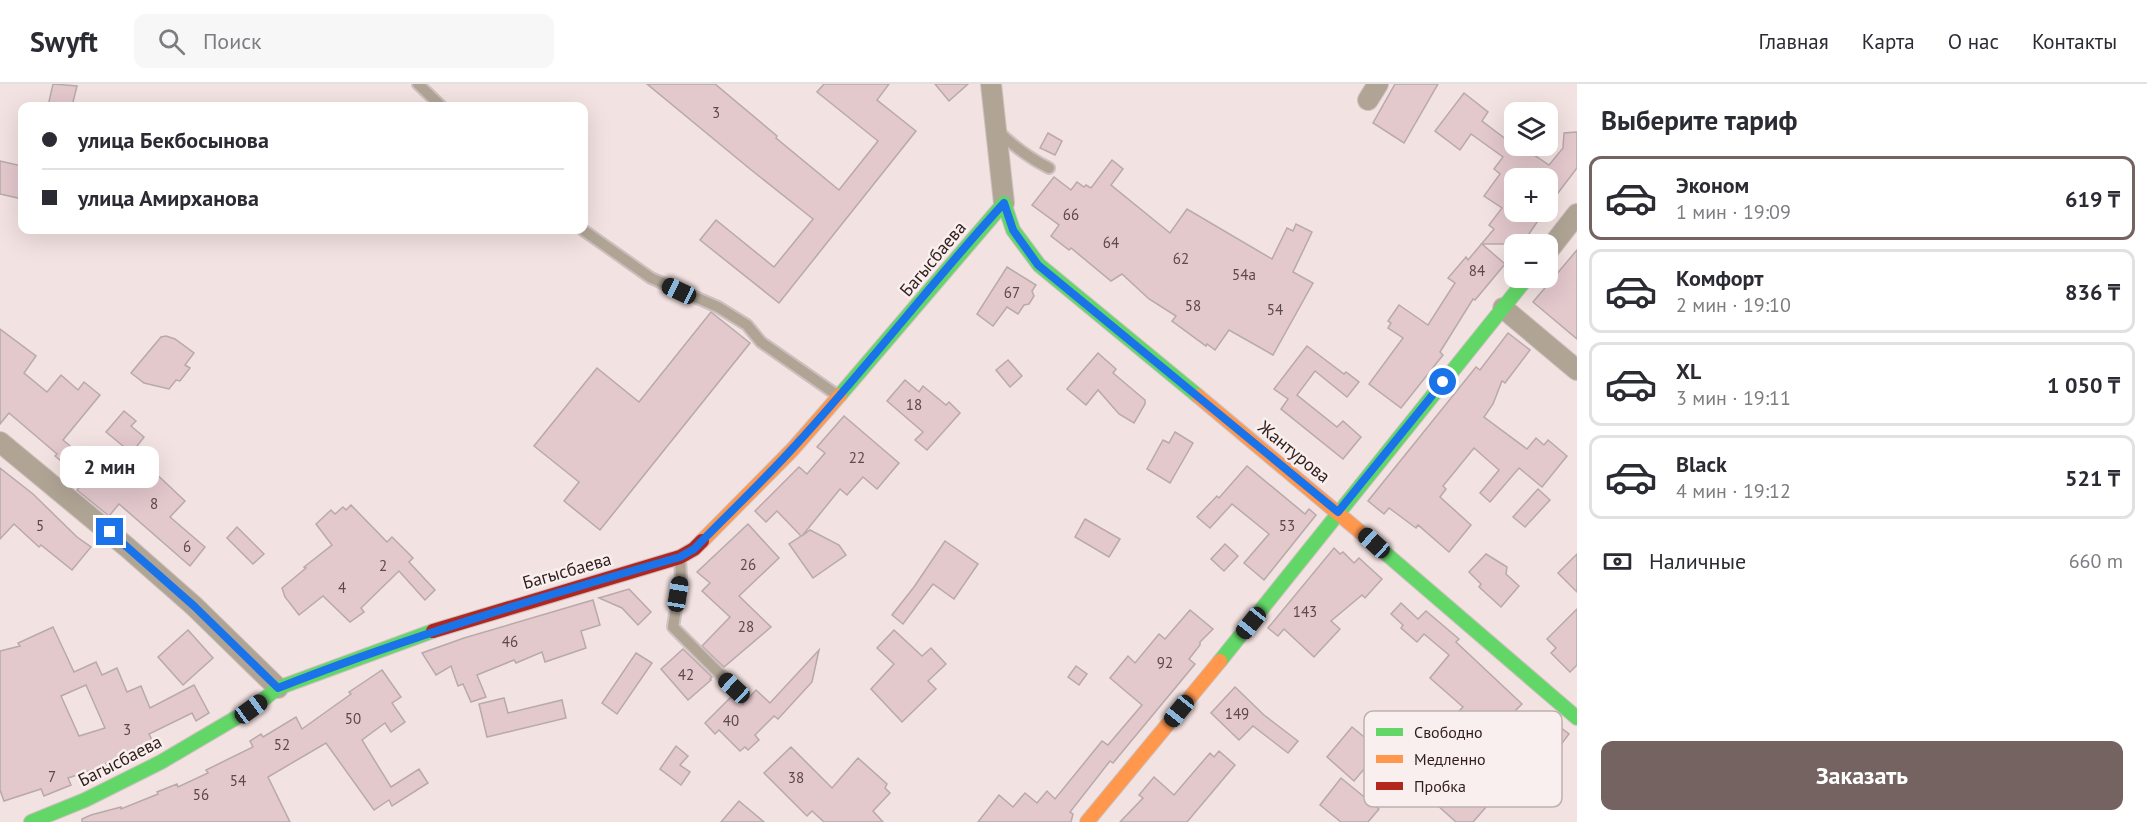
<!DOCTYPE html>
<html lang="ru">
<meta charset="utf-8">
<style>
:root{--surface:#fff;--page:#f7f7f7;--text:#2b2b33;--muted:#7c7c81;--line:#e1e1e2;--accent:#746361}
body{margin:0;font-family:"PT Sans",sans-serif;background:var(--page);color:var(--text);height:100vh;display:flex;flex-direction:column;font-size:22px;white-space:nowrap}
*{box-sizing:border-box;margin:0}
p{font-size:20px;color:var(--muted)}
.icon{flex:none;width:33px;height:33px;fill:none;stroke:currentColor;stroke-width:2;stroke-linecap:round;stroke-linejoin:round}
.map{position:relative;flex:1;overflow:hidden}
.sheet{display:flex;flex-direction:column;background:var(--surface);width:570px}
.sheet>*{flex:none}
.top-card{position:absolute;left:18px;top:18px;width:570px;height:132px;border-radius:12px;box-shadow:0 6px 24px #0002;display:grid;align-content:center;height:132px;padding:0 24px;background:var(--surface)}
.buttons{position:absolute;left:1504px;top:18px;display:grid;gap:12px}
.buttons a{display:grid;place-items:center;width:54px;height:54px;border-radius:12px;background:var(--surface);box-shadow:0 6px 24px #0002;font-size:30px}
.end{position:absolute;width:27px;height:27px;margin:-14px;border:8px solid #1a73e8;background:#fff;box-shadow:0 0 0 3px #fff}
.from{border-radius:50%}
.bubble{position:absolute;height:42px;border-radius:12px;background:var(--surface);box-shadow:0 6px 24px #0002;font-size:20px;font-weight:700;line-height:42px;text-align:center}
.car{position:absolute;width:18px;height:36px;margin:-18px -9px;border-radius:8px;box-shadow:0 0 4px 2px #0007;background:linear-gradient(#222 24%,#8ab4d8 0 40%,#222 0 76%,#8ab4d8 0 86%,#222 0)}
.top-card b{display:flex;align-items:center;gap:21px;height:57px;font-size:22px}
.top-card b+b{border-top:2px solid var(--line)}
.top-card i{width:15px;height:15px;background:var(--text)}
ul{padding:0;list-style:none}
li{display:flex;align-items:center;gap:18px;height:84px;margin:0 12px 9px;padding:0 12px;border:3px solid var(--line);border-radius:12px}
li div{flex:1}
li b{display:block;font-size:22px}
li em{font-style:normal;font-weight:700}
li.on{border-color:var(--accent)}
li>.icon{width:54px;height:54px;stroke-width:1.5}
h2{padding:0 24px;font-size:27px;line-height:72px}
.pay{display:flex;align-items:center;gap:15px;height:66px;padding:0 24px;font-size:22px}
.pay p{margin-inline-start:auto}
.action{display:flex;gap:12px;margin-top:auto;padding:12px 24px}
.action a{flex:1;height:69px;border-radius:12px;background:var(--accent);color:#fff;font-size:24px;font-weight:700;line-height:69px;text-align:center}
header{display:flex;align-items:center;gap:36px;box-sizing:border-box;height:84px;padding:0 30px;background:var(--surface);border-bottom:2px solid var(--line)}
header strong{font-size:28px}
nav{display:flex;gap:33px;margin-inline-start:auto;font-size:21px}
.search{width:420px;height:54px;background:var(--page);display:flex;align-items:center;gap:15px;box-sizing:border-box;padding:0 21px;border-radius:12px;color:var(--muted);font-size:22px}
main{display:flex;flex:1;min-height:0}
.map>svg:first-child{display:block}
.building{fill:#e3c8cc;stroke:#b8a9aa;stroke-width:1.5;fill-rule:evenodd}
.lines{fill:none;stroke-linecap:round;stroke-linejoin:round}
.lane-casing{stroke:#cdc0bf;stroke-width:14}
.street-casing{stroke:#cdc0bf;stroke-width:22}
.fast-casing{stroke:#cdc0bf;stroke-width:16}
.slow-casing{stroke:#cdc0bf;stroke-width:16}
.jam-casing{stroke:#cdc0bf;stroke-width:16}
.lane{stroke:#b0a595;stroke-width:10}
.street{stroke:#b0a595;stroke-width:20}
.fast{stroke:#63d668;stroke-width:14}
.slow{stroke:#ff974d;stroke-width:14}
.jam{stroke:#b3261e;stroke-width:14}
.route{stroke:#1a73e8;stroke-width:8}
.labels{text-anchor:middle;stroke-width:5;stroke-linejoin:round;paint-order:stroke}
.number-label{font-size:15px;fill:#5d4848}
.street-label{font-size:18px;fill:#301e1c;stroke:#f9efee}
.key{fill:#f9efee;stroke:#bdb0af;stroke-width:1.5}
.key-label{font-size:16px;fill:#301e1c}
</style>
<header>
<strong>Swyft</strong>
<div class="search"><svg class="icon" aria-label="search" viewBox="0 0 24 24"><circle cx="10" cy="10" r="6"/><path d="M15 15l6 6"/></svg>Поиск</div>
<nav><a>Главная</a><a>Карта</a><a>О нас</a><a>Контакты</a></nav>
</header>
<main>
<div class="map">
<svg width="1577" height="738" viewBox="0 0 1577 738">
<rect width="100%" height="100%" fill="#f2e2e1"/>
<g class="building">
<path d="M53,0L77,2L72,22H48Z"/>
<path d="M647,0H715L777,52L776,54L839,106L878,57L817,8L824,0H889L877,16L916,47L779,219L700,156L716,136L774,183L813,135L750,85Z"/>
<path d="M935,0H968L949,17Z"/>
<path d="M1395,0H1438L1404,59L1373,39Z"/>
<path d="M1464,9L1488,28L1482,37L1515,62H1521L1549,81L1563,64L1564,49L1577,48V84L1548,122V94H1515V128H1544L1522,160H1482L1505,180L1475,216L1473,215L1440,268L1443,271L1401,324L1369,300L1403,254L1388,244L1391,239L1388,237L1399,221L1428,241L1455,199L1448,194L1466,173L1468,176L1494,145L1489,141L1502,124L1484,112L1500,90L1494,85L1503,73L1471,50L1460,66L1435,47Z"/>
<path d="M1048,49L1062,57L1055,71L1040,64Z"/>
<path d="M1112,76L1123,85L1111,101L1170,149L1187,125L1272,175L1287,144L1293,147L1296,140L1312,148L1293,188L1313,199L1273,271L1229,246L1215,266L1207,260L1206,262L1172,237L1176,232L1149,215L1122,190L1111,197L1071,164L1069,166L1051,152L1059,141L1032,121L1054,93L1071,106L1077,98L1084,103L1086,101L1091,104Z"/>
<path d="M0,77L22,82V115L0,110Z"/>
<path d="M1577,166V255L1533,218Z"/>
<path d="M1007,183L1036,201L1032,207L1034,212L1029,220L1024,221L1018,230L1007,223L993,242L977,230Z"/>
<path d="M711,228L750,259L600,446L564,417L579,398L534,362L597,284L639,318Z"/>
<path d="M0,245L36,272L24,289L47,308L61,291L78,306L84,298L100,311L63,356L101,388L123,362L106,348L124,327L136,337L131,342L144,353L137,362L155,378L150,384L185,417L170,433L205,463L190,482L119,420L109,432L77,406L85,397L55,372L57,370L9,329L0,340Z"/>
<path d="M1508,249L1530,266L1505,299L1502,297L1493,320L1484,333L1527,365L1536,354L1544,361L1548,356L1567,372L1542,403L1519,384L1490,418L1480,409L1499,386L1474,364L1443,402L1446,405L1440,413L1471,441L1449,468L1418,441L1416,444L1389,424L1384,430L1368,417L1476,283L1480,286Z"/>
<path d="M166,252L175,255L194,269L185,281L190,284L180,297L176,296L169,305L144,299L131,289L161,253Z"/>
<path d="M1307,262L1344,290L1346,288L1359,298L1347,313L1315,287L1297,311L1337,343L1343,337L1361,353L1343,375L1281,325L1288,315L1274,305Z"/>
<path d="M1098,269L1116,285L1113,289L1145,316V320L1134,339L1119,330L1098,306L1086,321L1067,305Z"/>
<path d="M1008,276L1022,292L1010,303L996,286Z"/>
<path d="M905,296L919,308L923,302L946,321L949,318L960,329L927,366L915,356L923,348L887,317Z"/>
<path d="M844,332L899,379L877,405L863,393L847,411L840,405L802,452L810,446L839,461L846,471L813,494L789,460L801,452L777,427L766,438L755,427L799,383L807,390L825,369L817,363Z"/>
<path d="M1175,348L1193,359L1170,399L1147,385L1163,356L1169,359Z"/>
<path d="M1247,382L1305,430L1309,425L1316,431L1264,496L1244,479L1269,450L1232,420L1210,444L1197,433L1217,412L1219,414Z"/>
<path d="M0,384L33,410L77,453L91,463L72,486L41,461L39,463L14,440L0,455Z"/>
<path d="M1538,405L1550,416L1525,443L1513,433Z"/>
<path d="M351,421L387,458L392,453L413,474L409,478L435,506L425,516L399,487L361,524L364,528L350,538L323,512L299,531L285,513L282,504L306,484L304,483L332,461L316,440L331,426L335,430L343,423L346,426Z"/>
<path d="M1085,435L1120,455L1109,473L1075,453Z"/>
<path d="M748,440L779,474L739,512L771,543L724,583L702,562L730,533L702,507L710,499L697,488Z"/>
<path d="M237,443L264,470L253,480L227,454Z"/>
<path d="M945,457L978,480L954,515L933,500L903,540L892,531L914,503Z"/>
<path d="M1225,460L1238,472L1224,487L1211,475Z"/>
<path d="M1334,464L1340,470L1343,468L1354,479L1359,474L1382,495L1365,514L1362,511L1331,537L1340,545L1314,573L1284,545L1278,552L1268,544Z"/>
<path d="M1486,470L1507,483L1506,490L1519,502L1501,523L1479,503L1481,500L1469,488Z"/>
<path d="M1577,470V508L1558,489Z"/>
<path d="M629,505L651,528L638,541L622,524L599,514Z"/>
<path d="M593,516L600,541L581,547L586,564L545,578L542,568L516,579L514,576L477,591L486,613L471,618L463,600L458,602L451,582L436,591L422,569L464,554Z"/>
<path d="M1401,519L1418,535L1426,527L1459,555L1456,558L1522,620L1516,626L1520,633L1485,671L1449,637L1463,623L1430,594L1449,571L1424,550L1417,558L1401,544L1403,541L1391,530Z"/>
<path d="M1577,525V581L1570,588L1551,569L1556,564L1547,555Z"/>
<path d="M1190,526L1213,545L1200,558V561L1189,575L1195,580L1113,679L1110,677L1070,728L1073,730L1071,738H978L999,711L1013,723L1025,709L1037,719L1047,707L1055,715L1102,657L1108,661L1142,621L1110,594L1128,572L1135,579L1159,550L1165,555Z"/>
<path d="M53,543L74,588L96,578L102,591L117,584L127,608L141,602L150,624L194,601L209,629L196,637L192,629L149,650L155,662L132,674L129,669L106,679L107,681L68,694L71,701L44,712L41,705L4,717L0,706V567L20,562L18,559ZM86,601L105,644L79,652L61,612Z"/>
<path d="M188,546L213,574L183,601L158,573Z"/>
<path d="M894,546L922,572L931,564L946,580L928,597L936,605L902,638L871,605L894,580L877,564Z"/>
<path d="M683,565L712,593L710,595L711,596L688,616L661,585Z"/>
<path d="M819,566L812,598L778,635L774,632L755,651L759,656L748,666L745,663L740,667L719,646L715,650L705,639L733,611L743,620L756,606L770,619Z"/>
<path d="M636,569L652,579L617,630L602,619Z"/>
<path d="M1076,582L1087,590L1079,601L1068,593Z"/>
<path d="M382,586L401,613L392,619L405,638L391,648L385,639L362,656L391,703L419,685L428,699L392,722L389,716L374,726L326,659L268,693L290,738H82V735L91,731L121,723V725L158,710L157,708L177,700L178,703L208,689L206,686L253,663L250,657L261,650L263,653L296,633L302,645L351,610L349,608Z"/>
<path d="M1235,603L1264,631L1298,657L1288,669L1253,642L1239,656L1211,629Z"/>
<path d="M504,614L508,629L562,616L566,634L487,653L479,620Z"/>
<path d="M1552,637L1569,650L1541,687L1524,675Z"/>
<path d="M1352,643L1380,666L1354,697L1327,673Z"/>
<path d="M1395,661L1452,710L1467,693L1493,715L1473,738H1456L1384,673Z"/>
<path d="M676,662L688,672L680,681L690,688L681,701L660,685Z"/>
<path d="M791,663L832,704L858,674L887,700L885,704L890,709L873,727L883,738H824L812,727L807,732L764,689Z"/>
<path d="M1219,667L1235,681L1187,738H1120L1143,714L1139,711L1154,693L1174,711L1210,669L1214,673Z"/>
<path d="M1341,694L1379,725L1368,738H1341L1320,721Z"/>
<path d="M739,717L764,738H721Z"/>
</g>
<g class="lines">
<defs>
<g id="lane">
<path d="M418,0L441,22"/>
<path d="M997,46C1012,61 1029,74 1049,84"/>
<path d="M583,146L651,194L718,223L747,241L761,258L837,311"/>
<path d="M680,474L681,494L673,543L734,604"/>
</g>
<g id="street">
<path d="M991,0L1004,119"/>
<path d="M1368,16L1378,0"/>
<path d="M1548,167L1577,130"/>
<path d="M1503,224L1577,286"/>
<path d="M0,358L128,464L194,522L278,604"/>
</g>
<g id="fast">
<path d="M840,311L1004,119L1013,146L1039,181L1198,312"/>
<path d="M1377,462L1577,634"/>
<path d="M1220,577C1323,450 1424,321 1527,194"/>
<path d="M31,738L85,716L161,678L251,625L278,604L433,547"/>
</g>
<g id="slow">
<path d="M1198,312L1377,462"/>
<path d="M702,457L793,365L840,311"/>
<path d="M1087,738L1220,577"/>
</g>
<path id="jam" d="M433,547L680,473L694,465L702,457"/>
</defs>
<use href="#lane" class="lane-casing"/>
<use href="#street" class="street-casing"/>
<use href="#fast" class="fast-casing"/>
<use href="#slow" class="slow-casing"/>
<use href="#jam" class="jam-casing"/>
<use href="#lane" class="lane"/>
<use href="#street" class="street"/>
<use href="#fast" class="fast"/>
<use href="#slow" class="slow"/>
<use href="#jam" class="jam"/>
</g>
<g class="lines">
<path class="route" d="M110,448L194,522L278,604C410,552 544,512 680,473L694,465C727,431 761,399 793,364C866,285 931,199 1004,119L1013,146L1038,181L1338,428L1443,298"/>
</g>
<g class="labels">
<g class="number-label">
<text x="716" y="34">3</text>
<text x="1071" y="136">66</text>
<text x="1111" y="164">64</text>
<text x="1181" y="180">62</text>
<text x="1477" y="192">84</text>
<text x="1244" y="196">54а</text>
<text x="1012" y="214">67</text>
<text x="1193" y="227">58</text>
<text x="1275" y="231">54</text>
<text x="914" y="326">18</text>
<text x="857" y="379">22</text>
<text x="154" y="425">8</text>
<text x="40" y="447">5</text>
<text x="1287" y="447">53</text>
<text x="187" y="468">6</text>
<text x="748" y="486">26</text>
<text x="383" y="487">2</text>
<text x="342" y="509">4</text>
<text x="1305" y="533">143</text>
<text x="746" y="548">28</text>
<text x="510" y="563">46</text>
<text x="1165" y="584">92</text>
<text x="686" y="596">42</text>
<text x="1237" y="635">149</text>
<text x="353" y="640">50</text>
<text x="731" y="642">40</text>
<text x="127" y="651">3</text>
<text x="282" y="666">52</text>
<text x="52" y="698">7</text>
<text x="796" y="699">38</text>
<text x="238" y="702">54</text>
<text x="201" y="716">56</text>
</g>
<g class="street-label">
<text transform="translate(933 175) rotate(-50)" y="6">Багысбаева</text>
<text transform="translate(1294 368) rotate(39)" y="6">Жантурова</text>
<text transform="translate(567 487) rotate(-16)" y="6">Багысбаева</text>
<text transform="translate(120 677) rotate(-27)" y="6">Багысбаева</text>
</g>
</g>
<rect x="1364" y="627" width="198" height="96" rx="9" class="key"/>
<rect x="1376" y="644" width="27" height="8" fill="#63d668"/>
<rect x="1376" y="671" width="27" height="8" fill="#ff974d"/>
<rect x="1376" y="698" width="27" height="8" fill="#b3261e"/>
<g class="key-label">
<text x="1414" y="654">Свободно</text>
<text x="1414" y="681">Медленно</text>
<text x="1414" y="708">Пробка</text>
</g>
</svg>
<div class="buttons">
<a><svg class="icon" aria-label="layers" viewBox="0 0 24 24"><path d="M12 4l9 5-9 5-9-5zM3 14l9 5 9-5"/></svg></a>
<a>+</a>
<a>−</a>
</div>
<i class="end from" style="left:1443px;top:298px"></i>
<i class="end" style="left:110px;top:448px"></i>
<div class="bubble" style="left:60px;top:362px;width:99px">2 мин</div>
<i class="car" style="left:679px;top:207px;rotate:295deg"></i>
<i class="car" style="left:1374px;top:459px;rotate:312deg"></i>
<i class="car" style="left:678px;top:510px;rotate:9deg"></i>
<i class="car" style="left:1251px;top:539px;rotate:219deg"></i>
<i class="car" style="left:734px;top:604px;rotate:313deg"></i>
<i class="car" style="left:251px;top:625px;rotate:54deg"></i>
<i class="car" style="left:1179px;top:627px;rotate:219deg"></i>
<div class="top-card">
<b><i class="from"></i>улица Бекбосынова</b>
<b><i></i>улица Амирханова</b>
</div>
</div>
<section class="sheet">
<h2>Выберите тариф</h2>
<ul>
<li class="on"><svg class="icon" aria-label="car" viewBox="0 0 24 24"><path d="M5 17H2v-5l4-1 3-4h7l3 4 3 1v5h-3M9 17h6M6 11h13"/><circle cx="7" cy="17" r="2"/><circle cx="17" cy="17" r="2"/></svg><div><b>Эконом</b><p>1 мин · 19:09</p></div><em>619 ₸</em></li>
<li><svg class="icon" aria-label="car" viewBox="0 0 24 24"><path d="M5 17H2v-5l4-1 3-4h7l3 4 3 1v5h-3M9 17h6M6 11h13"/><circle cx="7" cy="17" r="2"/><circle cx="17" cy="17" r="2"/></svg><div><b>Комфорт</b><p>2 мин · 19:10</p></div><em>836 ₸</em></li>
<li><svg class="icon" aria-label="car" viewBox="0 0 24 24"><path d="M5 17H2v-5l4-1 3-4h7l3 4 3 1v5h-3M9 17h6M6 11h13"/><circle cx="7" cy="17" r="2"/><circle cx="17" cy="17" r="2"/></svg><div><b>XL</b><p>3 мин · 19:11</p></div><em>1 050 ₸</em></li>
<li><svg class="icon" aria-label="car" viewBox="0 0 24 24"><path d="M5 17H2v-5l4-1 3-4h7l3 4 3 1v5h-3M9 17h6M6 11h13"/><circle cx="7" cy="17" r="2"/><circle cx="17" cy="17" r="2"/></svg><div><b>Black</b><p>4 мин · 19:12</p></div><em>521 ₸</em></li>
</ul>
<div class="pay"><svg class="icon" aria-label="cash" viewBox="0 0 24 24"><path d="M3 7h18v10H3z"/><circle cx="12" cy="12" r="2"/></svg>Наличные<p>660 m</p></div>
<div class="action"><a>Заказать</a></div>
</section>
</main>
